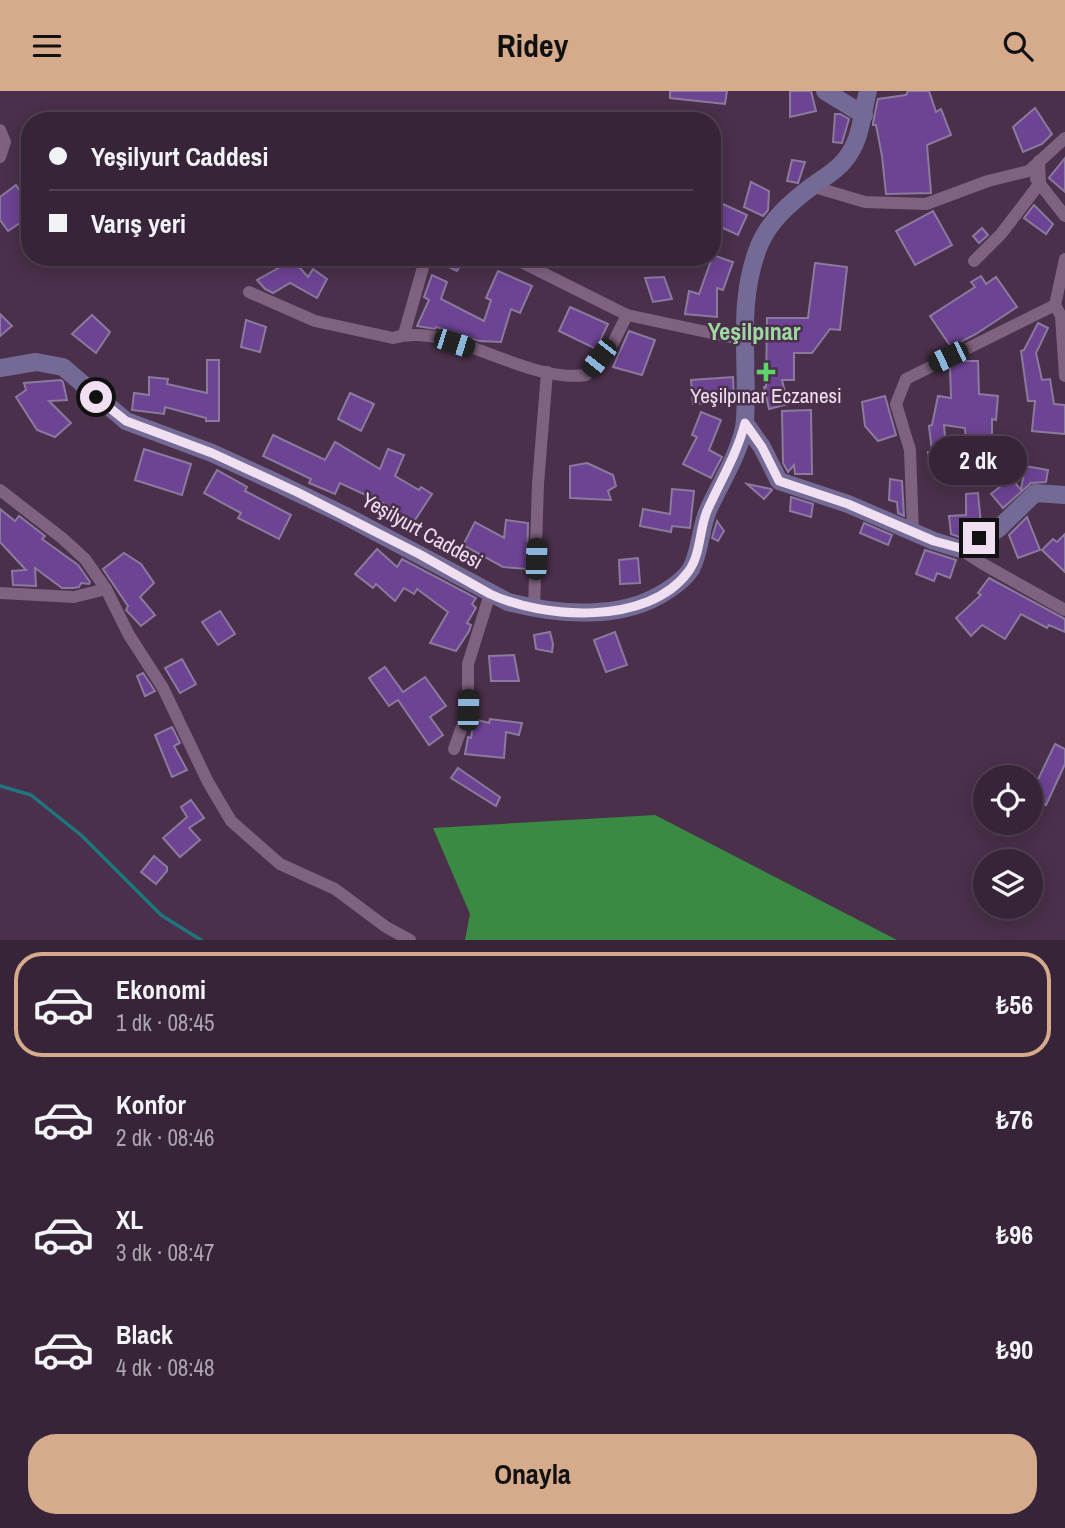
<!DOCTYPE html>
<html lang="tr">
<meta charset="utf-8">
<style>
:root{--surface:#382438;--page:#433043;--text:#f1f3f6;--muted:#aba4ae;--line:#524153;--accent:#d6ab8b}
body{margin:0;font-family:"Archivo Narrow",sans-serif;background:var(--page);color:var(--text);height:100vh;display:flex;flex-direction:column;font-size:26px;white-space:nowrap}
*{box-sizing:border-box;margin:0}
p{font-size:23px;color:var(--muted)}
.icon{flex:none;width:38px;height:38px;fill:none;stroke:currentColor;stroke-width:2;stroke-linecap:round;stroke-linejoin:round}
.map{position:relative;height:849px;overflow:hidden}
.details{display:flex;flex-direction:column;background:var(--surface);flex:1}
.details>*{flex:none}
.top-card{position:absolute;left:21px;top:21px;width:700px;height:154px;border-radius:28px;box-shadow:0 4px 18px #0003,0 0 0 2px var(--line);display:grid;align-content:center;height:154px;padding:0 28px;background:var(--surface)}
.fabs{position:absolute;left:973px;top:674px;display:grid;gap:14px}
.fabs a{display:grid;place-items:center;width:70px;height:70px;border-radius:50%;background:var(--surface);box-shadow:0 4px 18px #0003,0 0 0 2px var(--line);font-size:35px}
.end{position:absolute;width:32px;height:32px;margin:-16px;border:9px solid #f0dff0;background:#111;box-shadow:0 0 0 4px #111}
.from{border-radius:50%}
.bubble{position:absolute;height:49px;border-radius:24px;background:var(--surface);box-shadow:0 4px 18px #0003,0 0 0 2px var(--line);font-size:23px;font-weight:700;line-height:49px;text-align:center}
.car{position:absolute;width:21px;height:42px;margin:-21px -10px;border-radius:9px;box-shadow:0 0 5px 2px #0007;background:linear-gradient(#222 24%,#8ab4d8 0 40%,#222 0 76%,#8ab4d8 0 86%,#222 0)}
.top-card b{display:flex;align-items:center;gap:24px;height:66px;font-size:26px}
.top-card b+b{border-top:2px solid var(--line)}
.top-card i{width:18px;height:18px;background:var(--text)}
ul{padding:12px 0 0;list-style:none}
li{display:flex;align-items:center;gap:21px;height:105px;margin:0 14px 10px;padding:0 14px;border:4px solid transparent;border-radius:28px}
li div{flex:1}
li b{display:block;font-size:26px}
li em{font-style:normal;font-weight:700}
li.selected{border-color:var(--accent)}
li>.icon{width:63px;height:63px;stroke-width:1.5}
.action{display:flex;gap:14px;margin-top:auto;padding:14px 28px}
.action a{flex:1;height:80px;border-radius:28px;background:var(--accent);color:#111;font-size:28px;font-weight:700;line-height:80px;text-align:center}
header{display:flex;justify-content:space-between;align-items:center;height:91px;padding:0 28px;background:var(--accent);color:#111;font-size:32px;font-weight:700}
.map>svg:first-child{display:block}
.forest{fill:#3a8a43}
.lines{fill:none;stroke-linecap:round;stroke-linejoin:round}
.stream{stroke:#1f757e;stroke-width:3.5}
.building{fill:#6d4394;stroke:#8b7a9e;stroke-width:2}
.street{stroke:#7f627f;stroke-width:12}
.secondary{stroke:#746a96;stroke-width:18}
.route{stroke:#f0dff0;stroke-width:9}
.poi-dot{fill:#5ed56c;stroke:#4a304b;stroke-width:2.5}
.labels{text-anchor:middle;stroke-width:5;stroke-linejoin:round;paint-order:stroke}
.poi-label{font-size:21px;fill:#f0dff0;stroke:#4a304b}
.street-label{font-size:21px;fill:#f0dff0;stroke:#4a304b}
.quarter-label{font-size:24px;font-weight:bold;fill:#9dd9a0;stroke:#4a304b}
</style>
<header><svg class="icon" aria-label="menu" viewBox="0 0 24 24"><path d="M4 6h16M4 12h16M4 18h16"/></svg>Ridey<svg class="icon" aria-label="search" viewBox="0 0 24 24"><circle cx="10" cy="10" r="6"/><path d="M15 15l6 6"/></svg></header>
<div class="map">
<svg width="1065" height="849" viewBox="0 0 1065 849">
<rect width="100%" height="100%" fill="#4a304b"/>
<path class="forest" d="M655,724L897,849H465L470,823L433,737Z"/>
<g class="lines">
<path class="stream" d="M0,695L31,704L81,744L161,824L201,849"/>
</g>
<g class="building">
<path d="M670,0H727L725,13L670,7Z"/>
<path d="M790,0H811L816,20L790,26Z"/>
<path d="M908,0H929L936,21L941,18L951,44L927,54L931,102L886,103L882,65L876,34H873V32L877,12L878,8L906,4Z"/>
<path d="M1035,17L1052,43L1042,53L1023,61L1013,36Z"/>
<path d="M835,23H840L849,28L842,52L833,51Z"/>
<path d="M1065,67V101L1049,87Z"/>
<path d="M792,69L805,71L798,92L787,90Z"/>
<path d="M751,91L769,100L768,119L763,125L744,116Z"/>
<path d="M16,94L29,112L22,117L29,126L8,140L0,129V106Z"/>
<path d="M712,108L747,124L738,144L712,132Z"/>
<path d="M1034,114L1053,133L1046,143L1024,127Z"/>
<path d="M933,120L952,154L915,174L896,140Z"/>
<path d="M982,137L988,144L979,152L973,145Z"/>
<path d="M713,164L733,171L723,199L717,197V226L685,223L689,200L699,203Z"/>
<path d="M452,166H465L457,180L447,175Z"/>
<path d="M293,169L308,186L313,178L327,188L317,207L290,192L273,202L265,198L257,189Z"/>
<path d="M815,172L847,176L840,239L830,238L812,262H794V289H782L788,313L769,318L764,296H766L767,227H808Z"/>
<path d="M498,180L532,195L520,222L511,218L501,251L479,250L436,236L435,238L417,235L429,209L424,206L432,184L447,191L441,208L484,230L491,209L486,207Z"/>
<path d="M981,185L986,193L996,186L1017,216L976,243L951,256L930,225L975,196L971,191Z"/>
<path d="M664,186L672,208L653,211L645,187Z"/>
<path d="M570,216L608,233L596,258L559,240Z"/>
<path d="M0,223L12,235L0,245Z"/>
<path d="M92,224L110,241L96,262L72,243Z"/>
<path d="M246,229L266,236L260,261L241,256Z"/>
<path d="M1038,232L1048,237L1036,262L1042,289L1050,288L1054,313L1065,314V343L1032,340L1035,310H1028L1021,260L1024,259Z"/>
<path d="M629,240L655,249L642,284L613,276Z"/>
<path d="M207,269H219V330H206V327L165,316L164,323L132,319L134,302L149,304V286L168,288L167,293L207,302Z"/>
<path d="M961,270H978L979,303L998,305L996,329L992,328V355H966L965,337L944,334L948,379L932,382L928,361H932L929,335L932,334L938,305L951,307L950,276Z"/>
<path d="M733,286L734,310L693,313L691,289Z"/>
<path d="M61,289L63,291L67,309L49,310L71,332L55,346L37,339L16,306L26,299L24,292Z"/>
<path d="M350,302L374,313L361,340L338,328Z"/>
<path d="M885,305L896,344L878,350L865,335L862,311Z"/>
<path d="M811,319L812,383H795L794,374L788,381L783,372L782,320Z"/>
<path d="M701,321L721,329L709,359L722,366L711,387L683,373L697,346L692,344Z"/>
<path d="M273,344L325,369L335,351L380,378L388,358L404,364L395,385L419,399L421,396L432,403L413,432L396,423L398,419L340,392L335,403L309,392L311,388L263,365Z"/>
<path d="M144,358L191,373L182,404L135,389Z"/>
<path d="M587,372L613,384L616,395L608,400L611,409L570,407V375Z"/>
<path d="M1025,375L1048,379L1046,391L1031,392L1003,417L991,403L1011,387L1021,399Z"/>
<path d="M217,379L247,396L245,400L291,424L279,448L238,427L241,422L204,402Z"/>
<path d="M890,388L902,390L904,425L898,422L897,411L889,409Z"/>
<path d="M747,393L771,398L772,399L764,408Z"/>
<path d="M672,398L694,400L690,437L672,435L671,441L640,435L643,418L670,423Z"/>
<path d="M978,402L981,434L959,446L951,443L949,425L966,424V403Z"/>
<path d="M791,406L813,413L811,426L790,420Z"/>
<path d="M0,418L15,430L19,425L45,445L42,448L78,474L90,491L89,493L81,492L79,496L73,497H62L35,477L36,495L13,494L12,480L26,479L0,451Z"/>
<path d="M1027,426L1040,459L1018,467L1009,444Z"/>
<path d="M506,429L528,432L527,478L503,476L463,454L475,431L504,447Z"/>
<path d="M717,430L724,440L718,450L712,447Z"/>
<path d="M864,432L892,444L888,454L860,442Z"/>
<path d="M1065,443V481L1042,459L1053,448L1057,451Z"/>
<path d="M377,458L397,476L402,468L476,507L472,513L476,517L467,532L471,534L469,540L456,560L430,552L448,521L417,498L414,503L404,497L395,510L376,493L373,497L355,483Z"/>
<path d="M925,459L956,469L950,487L937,482L934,490L916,483Z"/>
<path d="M124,462L141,473L154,492L140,506L155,524L141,535L126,519L128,515L103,478Z"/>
<path d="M638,467L640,492L620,493L619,469Z"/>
<path d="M989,487L1065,528V541L1049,534L1047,537L1021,523L1005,548L982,534L971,545L956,527L981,504L978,502Z"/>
<path d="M220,520L235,543L218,554L202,531Z"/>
<path d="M550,541L553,553L552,561L536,558L534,544Z"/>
<path d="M615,541L627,574L606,581L594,549Z"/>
<path d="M514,564L519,590H491L489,565Z"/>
<path d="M182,568L196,593L180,602L165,577Z"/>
<path d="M385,576L403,601L425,586L446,615L430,626L443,644L429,654L398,609L389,615L369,587Z"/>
<path d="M143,582L155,600L145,605L137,585Z"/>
<path d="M474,628L489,632L490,628L522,632L519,644L506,641L504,667L465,663L468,646L471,647Z"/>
<path d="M172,636L180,652L174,655L187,679L172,686L155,644Z"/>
<path d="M1055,653L1065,658V673L1046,714L1031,706V703Z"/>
<path d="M458,677L500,706L496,715L451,687Z"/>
<path d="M191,709L204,727L189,737L200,749L180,766L163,747L187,726L181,716Z"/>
<path d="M154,765L167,776V780L156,793L141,781Z"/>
</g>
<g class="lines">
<g class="street">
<path d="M0,39L5,51L0,66"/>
<path d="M1036,88L1065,125"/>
<path d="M811,95L865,111L926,113L988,90L1029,80L1065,47"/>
<path d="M511,166L627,224L744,249"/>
<path d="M974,170L1001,143L1040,92L1039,70"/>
<path d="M249,201L315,230L393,247C451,230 525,293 586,284L603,263L609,260L627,224"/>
<path d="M1055,214L1065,168"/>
<path d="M404,243L426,166"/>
<path d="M0,399L62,447L85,468L106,498L129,544L163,597L208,691L231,730L280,773L335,798L386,836L410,849"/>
<path d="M913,442L910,359L896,313L906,288L1055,214L1061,225L1065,285"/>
<path d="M960,458L983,473L1065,519"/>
<path d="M0,502L74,506L106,498"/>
<path d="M534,518L538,393L547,281"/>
<path d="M454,658L468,619V573L490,503"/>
</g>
<g class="secondary">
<path d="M825,0L864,24"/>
<path d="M0,277L36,271L63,276L126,330L212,362L273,390L344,424L508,511C558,524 623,530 668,499C676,494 685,487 691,478C701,459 700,436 709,417C721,391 743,356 745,329C749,269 736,212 759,155C769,130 790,112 811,96C823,87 835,81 844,70C862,49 861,25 868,0"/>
<path d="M745,332L762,356L779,390L848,413L934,450L960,458L998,438L1035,402L1065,404"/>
</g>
</g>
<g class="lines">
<path class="route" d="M96,306L126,330L212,362L297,401L421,464L490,503C544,528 648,535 688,481C701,464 699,439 707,420C720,391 737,363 745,332L762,356L779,390L848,413L934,450L960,457L979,447"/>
</g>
<path class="poi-dot" d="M762.5 270.5h7v7h7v7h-7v7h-7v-7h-7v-7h7z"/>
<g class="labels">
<g class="poi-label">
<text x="766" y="312">Yeşilpınar Eczanesi</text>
</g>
<g class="street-label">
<text transform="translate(422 440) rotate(29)" y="7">Yeşilyurt Caddesi</text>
</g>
<g class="quarter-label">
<text x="754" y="249">Yeşilpınar</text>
</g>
</g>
</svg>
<div class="fabs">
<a><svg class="icon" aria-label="locate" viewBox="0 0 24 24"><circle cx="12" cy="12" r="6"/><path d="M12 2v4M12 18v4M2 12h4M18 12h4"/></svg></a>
<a><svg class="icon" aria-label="layers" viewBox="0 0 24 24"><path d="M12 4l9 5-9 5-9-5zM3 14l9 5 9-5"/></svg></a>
</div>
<i class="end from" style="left:96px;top:306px"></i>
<i class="end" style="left:979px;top:447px"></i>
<div class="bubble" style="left:929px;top:345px;width:98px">2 dk</div>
<i class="car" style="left:454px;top:252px;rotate:108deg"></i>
<i class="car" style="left:948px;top:266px;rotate:244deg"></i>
<i class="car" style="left:599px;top:267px;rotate:218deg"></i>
<i class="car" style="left:536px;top:468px;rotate:2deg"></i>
<i class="car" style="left:468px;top:619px;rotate:1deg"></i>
<div class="top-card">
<b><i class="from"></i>Yeşilyurt Caddesi</b>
<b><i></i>Varış yeri</b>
</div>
</div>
<section class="details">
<ul>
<li class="selected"><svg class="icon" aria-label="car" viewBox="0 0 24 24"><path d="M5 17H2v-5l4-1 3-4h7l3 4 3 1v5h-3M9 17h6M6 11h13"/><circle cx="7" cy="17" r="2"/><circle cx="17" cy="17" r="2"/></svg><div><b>Ekonomi</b><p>1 dk · 08:45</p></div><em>₺56</em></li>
<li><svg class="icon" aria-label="car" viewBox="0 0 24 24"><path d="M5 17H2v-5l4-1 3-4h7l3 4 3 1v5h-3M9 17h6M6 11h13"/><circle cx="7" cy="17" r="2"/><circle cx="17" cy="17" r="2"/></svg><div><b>Konfor</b><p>2 dk · 08:46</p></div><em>₺76</em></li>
<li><svg class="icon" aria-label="car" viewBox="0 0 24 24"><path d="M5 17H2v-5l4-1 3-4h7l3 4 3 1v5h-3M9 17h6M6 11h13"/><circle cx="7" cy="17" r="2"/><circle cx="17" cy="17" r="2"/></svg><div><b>XL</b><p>3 dk · 08:47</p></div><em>₺96</em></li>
<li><svg class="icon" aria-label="car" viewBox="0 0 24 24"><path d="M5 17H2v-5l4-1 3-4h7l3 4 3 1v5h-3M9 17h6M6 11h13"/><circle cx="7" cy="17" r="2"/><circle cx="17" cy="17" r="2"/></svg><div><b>Black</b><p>4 dk · 08:48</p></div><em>₺90</em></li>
</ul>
<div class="action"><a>Onayla</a></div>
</section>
